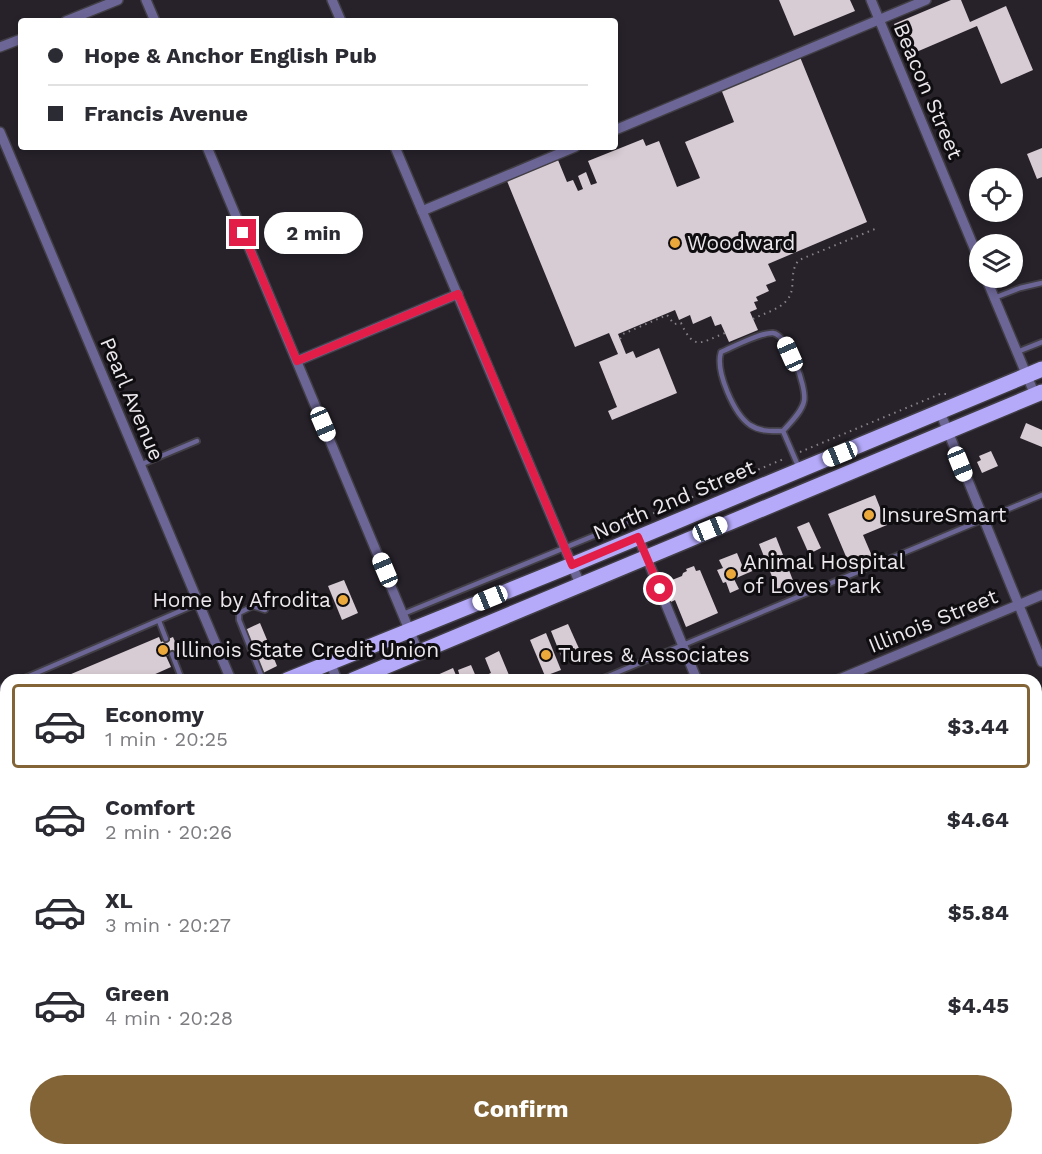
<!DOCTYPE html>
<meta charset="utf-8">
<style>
:root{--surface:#fff;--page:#f2f2f3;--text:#2b2b33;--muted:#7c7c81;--line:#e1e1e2;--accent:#826437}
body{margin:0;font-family:"Work Sans",sans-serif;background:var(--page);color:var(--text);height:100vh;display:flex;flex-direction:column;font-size:22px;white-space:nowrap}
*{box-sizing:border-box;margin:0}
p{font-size:20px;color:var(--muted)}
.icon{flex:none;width:33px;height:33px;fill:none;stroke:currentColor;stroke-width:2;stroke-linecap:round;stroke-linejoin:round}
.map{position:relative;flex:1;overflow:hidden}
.drawer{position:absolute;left:0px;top:674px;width:1042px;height:482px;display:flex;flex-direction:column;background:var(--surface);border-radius:18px 18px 0 0;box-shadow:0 3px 9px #0003}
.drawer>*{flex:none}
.hud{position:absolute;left:18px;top:18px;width:600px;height:132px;border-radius:6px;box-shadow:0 3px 9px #0003;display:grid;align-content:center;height:132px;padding:0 30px;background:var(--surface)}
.tools{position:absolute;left:969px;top:168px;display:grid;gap:12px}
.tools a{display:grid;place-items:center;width:54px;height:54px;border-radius:50%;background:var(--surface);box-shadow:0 3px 9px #0003;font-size:30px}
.end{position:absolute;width:27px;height:27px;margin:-14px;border:8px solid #e11d48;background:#fff;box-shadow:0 0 0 3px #fff}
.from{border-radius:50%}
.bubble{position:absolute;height:42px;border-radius:21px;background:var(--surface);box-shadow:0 3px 9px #0003;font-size:20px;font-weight:700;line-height:42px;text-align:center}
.car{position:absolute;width:18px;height:36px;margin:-18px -9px;border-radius:8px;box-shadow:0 0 4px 2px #0007;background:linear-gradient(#fff 24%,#345 0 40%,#fff 0 76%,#345 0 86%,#fff 0)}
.hud b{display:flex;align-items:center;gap:21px;height:57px;font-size:22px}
.hud b+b{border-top:2px solid var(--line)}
.hud i{width:15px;height:15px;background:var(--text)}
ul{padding:10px 0 0;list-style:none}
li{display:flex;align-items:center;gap:18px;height:84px;margin:0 12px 9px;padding:0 18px;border:3px solid transparent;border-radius:6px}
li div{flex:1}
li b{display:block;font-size:22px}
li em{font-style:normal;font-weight:700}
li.current{border-color:var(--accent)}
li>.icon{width:54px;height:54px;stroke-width:1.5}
.action{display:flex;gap:12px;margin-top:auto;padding:12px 30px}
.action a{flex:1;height:69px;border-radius:36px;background:var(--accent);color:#fff;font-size:24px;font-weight:700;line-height:69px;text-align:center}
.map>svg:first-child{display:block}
.green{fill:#5f2135}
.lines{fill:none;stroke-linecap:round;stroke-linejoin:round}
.stream{stroke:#2d4581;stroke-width:3}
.building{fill:#d7ccd3}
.service-casing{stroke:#423e45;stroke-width:8}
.minor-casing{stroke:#423e45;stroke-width:12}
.primary-casing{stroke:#423e45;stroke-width:18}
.path{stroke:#878289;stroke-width:2;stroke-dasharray:1.5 4.5;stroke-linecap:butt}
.service{stroke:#6c6696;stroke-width:4.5}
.minor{stroke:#6c6696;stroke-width:9}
.primary{stroke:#b5aafa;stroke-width:15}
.route{stroke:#e11d48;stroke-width:8}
.poi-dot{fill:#eca93b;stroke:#0f0d10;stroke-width:2}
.labels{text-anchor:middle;stroke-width:6;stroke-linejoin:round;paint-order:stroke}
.street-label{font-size:21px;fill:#ebe7ec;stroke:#0f0d10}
.poi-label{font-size:21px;fill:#ebe7ec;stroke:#0f0d10;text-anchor:start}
</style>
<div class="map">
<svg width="1042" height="1154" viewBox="0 0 1042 1154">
<rect width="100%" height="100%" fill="#27222a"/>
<path class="green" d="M1042,988V1154H958L955,1149H1036V991Z"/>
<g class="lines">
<g class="stream">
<path d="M1036,1063L1042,1062"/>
<path d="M0,1073L6,1076"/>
</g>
</g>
<g class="building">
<path d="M779,0H850L855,11L794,36Z"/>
<path d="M951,0H961L970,22L1006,6L1033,70L1001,84L977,26L907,56L894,24Z"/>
<path d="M800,57L867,222L768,264L776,281L766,285L769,291L756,297L758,301L754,302L757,309L750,312L758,330L729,342L721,324L715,326L711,316L693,324L690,315L679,320L675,310L618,334L626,354L633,351L636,358L659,348L677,393L612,420L608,411L617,407L599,362L618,354L609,333L575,347L507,181L558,160L567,182L573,180L578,191L583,189L578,176L586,172L591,185L597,183L588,161L643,139L646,146L659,141L677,187L700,178L685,142L734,122L721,89Z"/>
<path d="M1042,148V177L1037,179L1027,154Z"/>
<path d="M1026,423L1042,430V447L1020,438Z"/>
<path d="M991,451L998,466L982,473L977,462L981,460L979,456Z"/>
<path d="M875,495L887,525L863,535L872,556L850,566L828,514Z"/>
<path d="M809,522L821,548L809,554L797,527Z"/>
<path d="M776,537L794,583L777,589L759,544Z"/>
<path d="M737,553L742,565L753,560L757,569L734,579L739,589L730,593L726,582L723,583L717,570L723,568L719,560Z"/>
<path d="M694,566L696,571L700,570L718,613L686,627L675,600L671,602L666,591L670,589L669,585L672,580L682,576L683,573L687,571L686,569Z"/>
<path d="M344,580L358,613L342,620L328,586Z"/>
<path d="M260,623L270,647L274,645L278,654L273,656L277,666L263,673L245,630Z"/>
<path d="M568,624L581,653L563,661L551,631Z"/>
<path d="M546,633L561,670L545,676L530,640Z"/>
<path d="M159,637L161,642L173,637L179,651L166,656L171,667L142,680H66L64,677Z"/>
<path d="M499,651L511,680H461L458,670L471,665L477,679L491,673L485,658Z"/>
<path d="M453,668L458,680H436L435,676Z"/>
</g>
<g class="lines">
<defs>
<g id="service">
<path d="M994,298L1020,288L1042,283"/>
<path d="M1017,352L1042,342"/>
<path d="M783,431C771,431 761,432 750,425C734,414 715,371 721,352C733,347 761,332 773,333C788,335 807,387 804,401C802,412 790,423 783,431L799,468"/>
<path d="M140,465L197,441"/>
<path d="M403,614L635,519"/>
<path d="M159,621L166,639"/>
<path d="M172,654L182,680"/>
<path d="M20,680L199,603"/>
<path d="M263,680L239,620V613L253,606L265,610"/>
<path d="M599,680L1042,495"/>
<path d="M0,688L6,686"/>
<path d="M1036,699L1042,697"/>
</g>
<g id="minor">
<path d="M146,0L155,21"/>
<path d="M332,0L341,21"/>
<path d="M871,0L980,262"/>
<path d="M66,21L118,0"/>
<path d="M0,47L21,39"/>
<path d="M615,130L926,0"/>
<path d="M0,132L231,680"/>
<path d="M207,147L418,651"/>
<path d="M395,147L580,584"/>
<path d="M422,211L575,147"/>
<path d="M986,278L1035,395"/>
<path d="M297,361L458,294"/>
<path d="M940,412L1042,662"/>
<path d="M638,537L697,680"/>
<path d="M330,662L337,680"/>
<path d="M837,680L1042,595"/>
<path d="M0,759L6,773"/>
<path d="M1036,798L1042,796"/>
<path d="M1036,983L1042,981"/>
<path d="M532,1149L534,1154"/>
<path d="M951,1149L953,1154"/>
<path d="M671,1154L683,1149"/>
</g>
<g id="primary">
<path d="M287,680L572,565L1042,369"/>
<path d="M353,680L1042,392"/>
<path d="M0,803L6,801"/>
<path d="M0,826L6,823"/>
</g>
</defs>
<use href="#service" class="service-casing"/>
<use href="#minor" class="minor-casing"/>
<use href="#primary" class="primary-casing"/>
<g class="path">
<path d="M753,319C764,313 779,310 787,300C797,289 788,272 799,260L875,229"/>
<path d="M620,339L623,334L667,315L674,324L681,323C694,351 700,343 725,333"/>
<path d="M800,452L940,394H948"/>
<path d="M642,518L786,458"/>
</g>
<use href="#service" class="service"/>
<use href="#minor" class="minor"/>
<use href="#primary" class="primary"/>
</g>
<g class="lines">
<path class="route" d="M243,233L297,361L458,294L572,565L638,537L660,589"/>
</g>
<g class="poi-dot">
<circle cx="675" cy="243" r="6"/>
<circle cx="869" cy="515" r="6"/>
<circle cx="731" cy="574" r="6"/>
<circle cx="343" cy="600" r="6"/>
<circle cx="163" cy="650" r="6"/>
<circle cx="546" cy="655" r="6"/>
</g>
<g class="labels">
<g class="street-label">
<text transform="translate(928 91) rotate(67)" y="7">Beacon Street</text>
<text transform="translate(132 399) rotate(67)" y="7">Pearl Avenue</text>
<text transform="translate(674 500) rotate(-23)" y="7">North 2nd Street</text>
<text transform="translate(933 621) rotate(-22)" y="7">Illinois Street</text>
</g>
<g class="poi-label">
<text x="687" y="250">Woodward</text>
<text x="881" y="522">InsureSmart</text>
<text x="743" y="569">Animal Hospital<tspan x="743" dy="24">of Loves Park</tspan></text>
<text x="331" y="607" text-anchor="end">Home by Afrodita</text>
<text x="175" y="657">Illinois State Credit Union</text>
<text x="558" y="662">Tures &amp; Associates</text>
</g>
</g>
</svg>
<div class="tools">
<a><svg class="icon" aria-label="locate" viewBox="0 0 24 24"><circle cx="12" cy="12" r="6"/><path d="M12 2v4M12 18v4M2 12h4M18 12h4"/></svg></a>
<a><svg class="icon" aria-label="layers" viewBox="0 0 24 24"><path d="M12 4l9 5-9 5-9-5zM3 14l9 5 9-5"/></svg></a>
</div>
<i class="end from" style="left:660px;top:589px"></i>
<i class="end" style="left:243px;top:233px"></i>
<div class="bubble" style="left:264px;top:212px;width:99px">2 min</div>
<i class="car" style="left:790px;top:354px;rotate:336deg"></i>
<i class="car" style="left:323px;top:424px;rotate:157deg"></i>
<i class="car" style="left:840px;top:454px;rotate:248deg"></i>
<i class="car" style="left:960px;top:464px;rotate:158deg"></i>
<i class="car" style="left:710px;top:529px;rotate:68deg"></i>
<i class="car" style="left:385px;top:570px;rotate:337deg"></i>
<i class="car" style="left:490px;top:598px;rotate:248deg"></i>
<div class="hud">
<b><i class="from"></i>Hope &amp; Anchor English Pub</b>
<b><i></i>Francis Avenue</b>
</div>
<section class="drawer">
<ul>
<li class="current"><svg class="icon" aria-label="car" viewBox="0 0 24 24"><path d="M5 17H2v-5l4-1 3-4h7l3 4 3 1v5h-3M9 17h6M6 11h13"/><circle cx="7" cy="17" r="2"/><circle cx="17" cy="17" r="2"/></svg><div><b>Economy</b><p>1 min · 20:25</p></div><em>$3.44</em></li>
<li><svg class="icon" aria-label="car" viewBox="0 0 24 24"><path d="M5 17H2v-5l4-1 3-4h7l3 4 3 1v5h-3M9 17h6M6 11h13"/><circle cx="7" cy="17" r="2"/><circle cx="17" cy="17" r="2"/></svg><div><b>Comfort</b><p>2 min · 20:26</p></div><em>$4.64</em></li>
<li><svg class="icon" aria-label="car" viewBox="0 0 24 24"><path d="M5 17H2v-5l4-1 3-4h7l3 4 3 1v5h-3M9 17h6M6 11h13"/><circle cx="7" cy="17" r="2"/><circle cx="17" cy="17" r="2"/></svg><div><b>XL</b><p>3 min · 20:27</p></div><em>$5.84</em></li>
<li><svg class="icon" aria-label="car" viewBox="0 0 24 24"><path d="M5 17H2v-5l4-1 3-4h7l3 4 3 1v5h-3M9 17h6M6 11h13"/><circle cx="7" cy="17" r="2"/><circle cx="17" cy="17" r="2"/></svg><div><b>Green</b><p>4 min · 20:28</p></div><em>$4.45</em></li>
</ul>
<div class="action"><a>Confirm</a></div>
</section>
</div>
